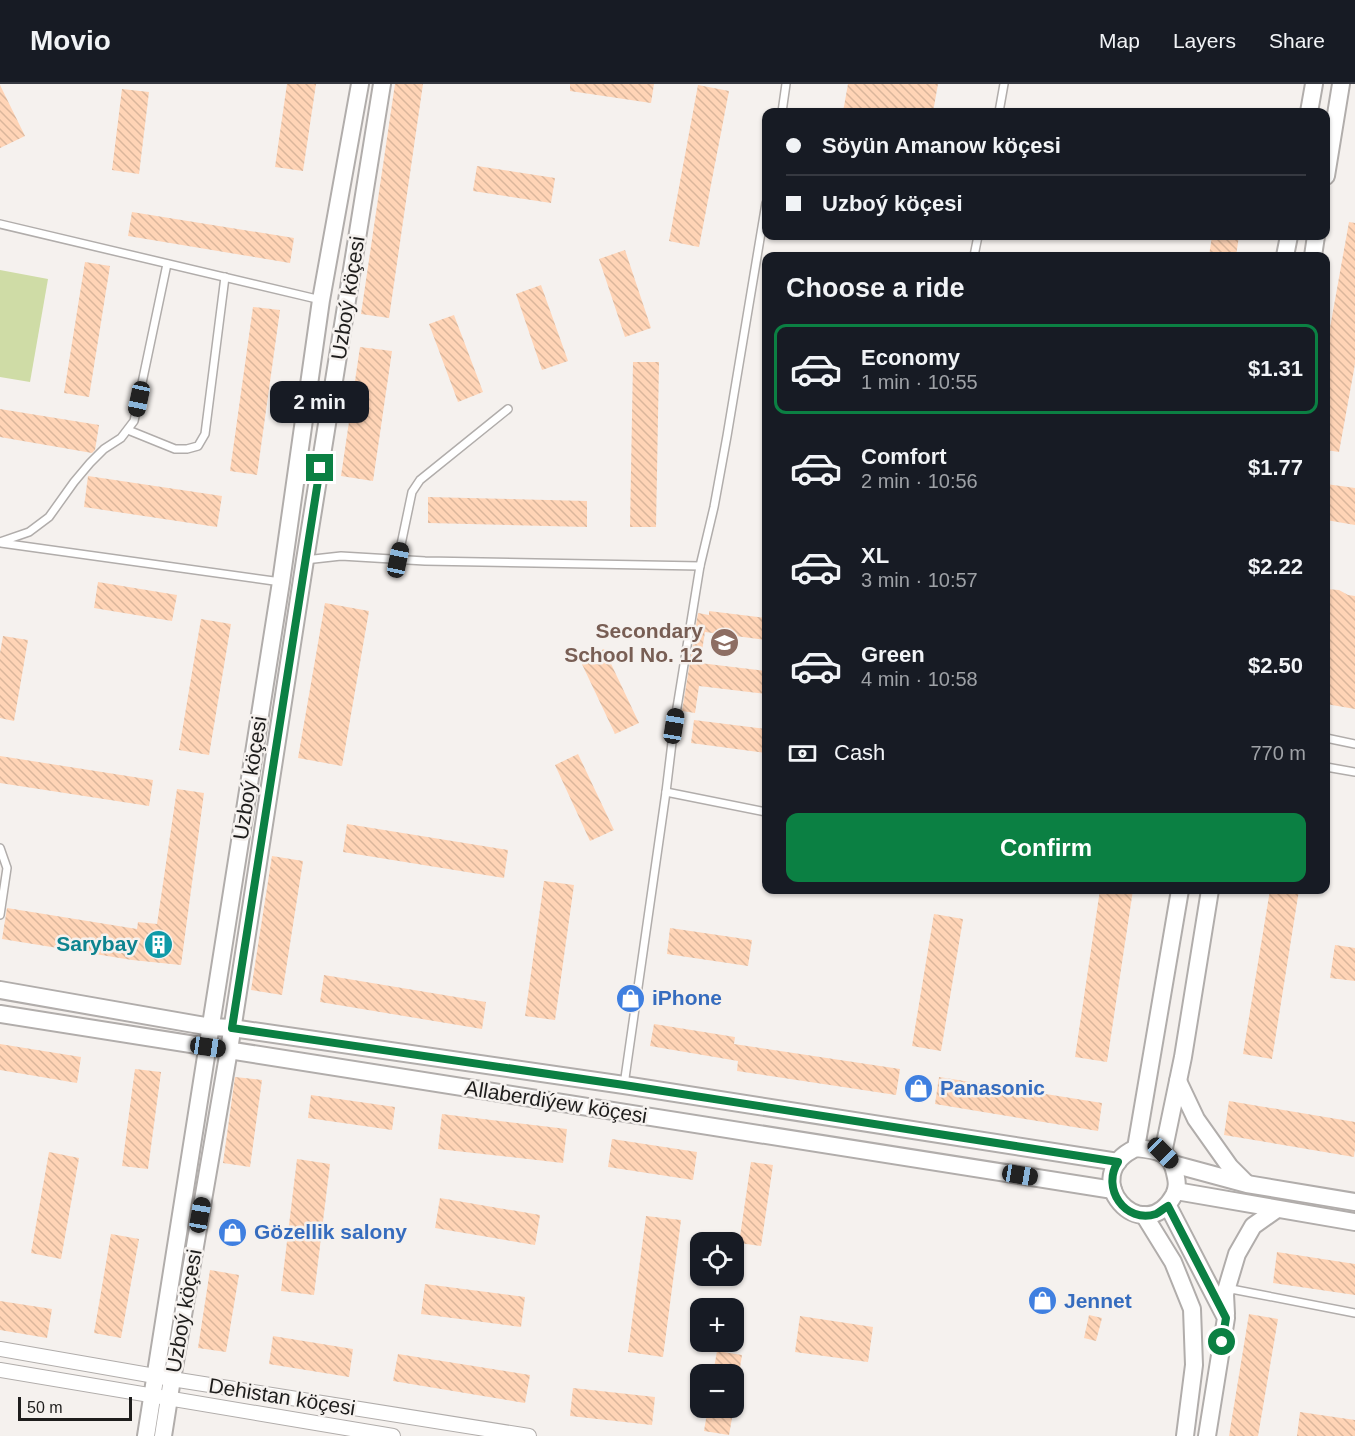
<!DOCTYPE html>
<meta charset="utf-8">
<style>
:root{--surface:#171b24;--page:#242831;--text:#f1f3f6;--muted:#9ea1a6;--line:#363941;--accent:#0b8043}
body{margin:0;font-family:Helvetica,sans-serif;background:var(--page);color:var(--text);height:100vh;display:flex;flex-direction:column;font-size:22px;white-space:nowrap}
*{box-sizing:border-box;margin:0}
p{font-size:20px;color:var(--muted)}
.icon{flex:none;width:33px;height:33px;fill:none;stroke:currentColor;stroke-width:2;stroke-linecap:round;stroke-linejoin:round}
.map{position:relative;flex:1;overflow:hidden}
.side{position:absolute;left:762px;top:168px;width:568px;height:642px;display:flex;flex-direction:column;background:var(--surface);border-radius:12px;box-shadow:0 2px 4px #0004}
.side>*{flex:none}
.guide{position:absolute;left:762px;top:24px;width:568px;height:132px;border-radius:12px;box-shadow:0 2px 4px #0004;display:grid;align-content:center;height:132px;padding:0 24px;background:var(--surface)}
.tools{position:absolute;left:690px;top:1148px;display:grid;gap:12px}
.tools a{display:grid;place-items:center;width:54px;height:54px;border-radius:12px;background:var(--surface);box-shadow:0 2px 4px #0004;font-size:30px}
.scale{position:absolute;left:18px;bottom:15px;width:114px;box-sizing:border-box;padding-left:6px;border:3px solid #1e1d1c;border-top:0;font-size:16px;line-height:21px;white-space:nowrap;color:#1e1d1c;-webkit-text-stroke:4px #f5f1ee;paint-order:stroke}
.end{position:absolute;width:27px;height:27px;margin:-14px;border:8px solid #0b8043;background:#fff;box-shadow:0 0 0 3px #fff}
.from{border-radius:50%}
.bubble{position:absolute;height:42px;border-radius:12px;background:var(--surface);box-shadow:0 2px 4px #0004;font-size:20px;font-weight:600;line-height:42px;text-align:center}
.car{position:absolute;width:18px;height:36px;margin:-18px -9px;border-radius:8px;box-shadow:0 0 4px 2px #0007;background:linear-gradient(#222 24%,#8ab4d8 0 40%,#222 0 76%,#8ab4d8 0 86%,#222 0)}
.guide b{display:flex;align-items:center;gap:21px;height:57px;font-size:22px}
.guide b+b{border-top:2px solid var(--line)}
.guide i{width:15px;height:15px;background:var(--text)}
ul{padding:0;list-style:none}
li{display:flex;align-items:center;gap:18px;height:90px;margin:0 12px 9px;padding:0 12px;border:3px solid transparent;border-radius:12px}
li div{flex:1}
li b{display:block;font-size:22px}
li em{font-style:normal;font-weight:600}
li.active{border-color:var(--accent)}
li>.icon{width:54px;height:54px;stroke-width:1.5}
h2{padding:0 24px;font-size:27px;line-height:72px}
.pay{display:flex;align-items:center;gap:15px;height:66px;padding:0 24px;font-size:22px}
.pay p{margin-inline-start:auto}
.primary-button{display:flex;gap:12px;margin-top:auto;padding:12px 24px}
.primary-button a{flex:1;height:69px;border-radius:12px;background:var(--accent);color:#fff;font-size:24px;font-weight:600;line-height:69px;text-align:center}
header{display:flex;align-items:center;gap:36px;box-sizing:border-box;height:84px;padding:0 30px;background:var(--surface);border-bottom:2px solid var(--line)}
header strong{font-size:28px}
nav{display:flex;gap:33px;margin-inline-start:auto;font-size:21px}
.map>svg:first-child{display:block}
.green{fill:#cfdca6}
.building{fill:url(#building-back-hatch)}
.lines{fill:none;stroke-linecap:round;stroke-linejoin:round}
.service-casing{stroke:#b1adab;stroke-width:10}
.minor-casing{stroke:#b1adab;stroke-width:16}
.tertiary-casing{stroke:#b1adab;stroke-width:20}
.service{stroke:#fff;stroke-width:7}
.minor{stroke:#fff;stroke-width:14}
.tertiary{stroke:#fff;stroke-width:16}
.route{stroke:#0b8043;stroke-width:8}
.labels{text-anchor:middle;stroke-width:5;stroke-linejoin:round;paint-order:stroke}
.street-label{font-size:21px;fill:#1e1d1c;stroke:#f5f1ee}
.education-label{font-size:21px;font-weight:bold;fill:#785e54;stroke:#f5f1ee;text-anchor:end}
.culture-label{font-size:21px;font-weight:bold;fill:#0d838f;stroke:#f5f1ee;text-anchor:end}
.shop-label{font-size:21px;font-weight:bold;fill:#366cbe;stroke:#f5f1ee;text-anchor:start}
</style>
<header>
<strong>Movio</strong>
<nav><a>Map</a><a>Layers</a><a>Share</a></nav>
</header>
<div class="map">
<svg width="1355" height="1352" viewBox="0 0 1355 1352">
<defs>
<pattern id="building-back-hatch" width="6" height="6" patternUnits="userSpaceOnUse" patternTransform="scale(1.5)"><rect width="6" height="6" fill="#ffd4b6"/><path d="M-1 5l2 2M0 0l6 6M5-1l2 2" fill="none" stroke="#dab69c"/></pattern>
</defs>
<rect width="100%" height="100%" fill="#f5f1ee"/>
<path class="green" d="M0,186L48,195L30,298L0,293Z"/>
<g class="building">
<path d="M287,0H316L303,87L275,83Z"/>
<path d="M395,0H423L389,234L361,230Z"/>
<path d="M570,0H654L651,19L570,7Z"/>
<path d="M848,0H938L933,28H843Z"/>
<path d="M0,1L25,52L0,64Z"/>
<path d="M698,1L729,7L699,163L669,157Z"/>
<path d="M122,5L149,8L139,90L112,86Z"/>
<path d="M477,82L555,94L551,119L473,107Z"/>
<path d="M132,128L294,154L290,179L128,152Z"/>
<path d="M1349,138L1355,139V280L1339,368L1326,366V266Z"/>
<path d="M1212,152H1239L1236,172H1209Z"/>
<path d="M625,166L651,244L625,253L599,175Z"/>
<path d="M85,178L110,182L89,313L64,309Z"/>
<path d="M541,201L568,277L542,286L516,210Z"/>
<path d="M253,223L280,226L257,391L230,387Z"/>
<path d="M454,231L483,308L458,318L429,240Z"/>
<path d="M360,263L392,267L373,397L341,392Z"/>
<path d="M633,278H659L656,443H630Z"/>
<path d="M0,325L99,341L95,366L92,369L0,353Z"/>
<path d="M88,392L222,412L217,443L84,423Z"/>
<path d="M1326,400L1355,404V441L1326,436Z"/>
<path d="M428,413L587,417V443L428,439Z"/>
<path d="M98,498L177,511L172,537L94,524Z"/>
<path d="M1326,505L1339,506L1348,511L1355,512V625L1326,620Z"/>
<path d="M325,519L369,527L342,682L298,674Z"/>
<path d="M709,527L766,534V556L705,548L700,579L766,587V610L699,602L695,629L682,627L698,529L709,531Z"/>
<path d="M201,535L231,540L209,671L179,666Z"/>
<path d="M3,552L28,556L14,637L0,634V569Z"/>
<path d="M604,565L639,639L615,650L580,576Z"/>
<path d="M694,636L766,645V669L691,659Z"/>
<path d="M578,670L614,746L590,757L555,681Z"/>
<path d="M0,672L153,696L149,722L0,699Z"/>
<path d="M177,705L204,709L181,881L132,876L2,855L7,824L137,845L138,838L157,840Z"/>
<path d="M347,740L508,766L504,794L343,768Z"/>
<path d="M272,772L303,777L282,911L251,906Z"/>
<path d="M544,797L574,801L555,936L525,932Z"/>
<path d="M1100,806H1133L1107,978L1075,973Z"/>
<path d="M1270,806H1299L1272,975L1243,970Z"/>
<path d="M934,830L963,835L941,967L912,962Z"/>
<path d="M670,844L752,856L748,882L667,870Z"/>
<path d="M1335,861L1355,864V897L1330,894Z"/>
<path d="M324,891L486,918L482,945L320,918Z"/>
<path d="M654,940L735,953L734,960L900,985L896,1011L737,987L738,977L650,962Z"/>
<path d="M0,960L81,973L77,999L0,986Z"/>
<path d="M135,985L161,988L148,1085L122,1082Z"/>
<path d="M235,993L262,996L250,1083L223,1079Z"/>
<path d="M939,993L1102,1019L1098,1047L935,1020Z"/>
<path d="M311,1011L395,1023L392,1046L308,1034Z"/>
<path d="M1229,1017L1355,1038V1064L1354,1073L1224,1051Z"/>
<path d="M442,1030L567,1045L563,1079L438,1065Z"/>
<path d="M612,1055L697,1068L693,1096L608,1083Z"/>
<path d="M49,1068L79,1074L61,1175L31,1169Z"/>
<path d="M297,1075L330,1080L314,1211L281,1207Z"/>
<path d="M751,1078L773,1081L761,1162L739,1159Z"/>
<path d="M440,1114L540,1131L535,1161L435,1144Z"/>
<path d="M646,1132L681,1136L663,1273L628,1268Z"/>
<path d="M111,1150L139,1155L121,1254L94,1249Z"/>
<path d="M1277,1168L1355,1180V1211L1273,1199Z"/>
<path d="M210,1186L239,1191L226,1268L198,1264Z"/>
<path d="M425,1200L525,1213L521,1243L421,1230Z"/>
<path d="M0,1217L52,1225L47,1254L0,1246Z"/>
<path d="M1249,1230L1278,1235L1258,1352H1229Z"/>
<path d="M1089,1231L1102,1234L1096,1257L1084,1254Z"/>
<path d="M800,1232L873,1243L868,1278L795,1268Z"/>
<path d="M273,1252L353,1265L349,1293L269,1280Z"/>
<path d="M717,1267L742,1271L739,1290H713Z"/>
<path d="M398,1270L530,1291L525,1319L393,1297Z"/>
<path d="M573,1304L655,1313L652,1341L570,1332Z"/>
<path d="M708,1323H734L729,1351L704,1347Z"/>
<path d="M1300,1328L1355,1336V1352H1297Z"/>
</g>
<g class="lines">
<defs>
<g id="service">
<path d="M782,28L786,0"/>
<path d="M999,28L1004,0"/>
<path d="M0,140L321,216"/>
<path d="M974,172L978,152"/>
<path d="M128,346L175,365H187L198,362L205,350L225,193"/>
<path d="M0,458L29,448L49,433L74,398L90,379L104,365L121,354L134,337L167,180"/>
<path d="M1,459L281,498"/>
<path d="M398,475L412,408L420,396L508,325"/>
<path d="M305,476L341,472L425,477L700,482"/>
<path d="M1326,654L1355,660"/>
<path d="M1326,683L1355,688"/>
<path d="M666,708L674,642L700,482L714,423L727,352L766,119"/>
<path d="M0,764L7,784L0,831"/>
<path d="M624,1001L666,708L766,728"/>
<path d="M1226,1204L1355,1229"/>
</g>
<g id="minor">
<path d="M0,1265L172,1295L529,1352"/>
<path d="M0,1286L393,1352"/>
</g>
<g id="tertiary">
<path d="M1309,28L1314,0"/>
<path d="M1326,92L1341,0"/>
<path d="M1285,172L1289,152"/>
<path d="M1313,172L1316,152"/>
<path d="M0,906L211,943L232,944L624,1001L1118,1078"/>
<path d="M0,930L1113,1106"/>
<path d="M1178,997L1196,1035L1230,1083L1246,1099"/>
<path d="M1136,1064L1180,806"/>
<path d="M1136,1064C1155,1066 1171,1067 1175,1089C1177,1097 1178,1103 1174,1111C1143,1167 1075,1092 1136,1064Z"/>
<path d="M1163,1069L1183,973L1210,806"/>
<path d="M1173,1080L1247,1100L1355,1118"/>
<path d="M1176,1107L1355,1138"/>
<path d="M1168,1122L1226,1234L1207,1352"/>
<path d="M1144,1131L1173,1178L1192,1225L1194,1281L1185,1352"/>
<path d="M1226,1230L1225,1210L1237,1170L1253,1142L1277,1125"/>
<path d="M146,1352L281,498L321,216L360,0"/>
<path d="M163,1352L172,1295L229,966L305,476L382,0"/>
</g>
</defs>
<use href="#service" class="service-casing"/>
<use href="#minor" class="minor-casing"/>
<use href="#tertiary" class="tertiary-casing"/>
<use href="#service" class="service"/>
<use href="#minor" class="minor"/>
<use href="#tertiary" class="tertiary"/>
</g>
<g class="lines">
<path class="route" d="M320,384L232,944L624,1001L1118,1078C1101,1104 1125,1140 1156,1130C1160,1128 1164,1124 1168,1122L1226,1234L1222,1258"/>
</g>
<defs>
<symbol id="school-disc" viewBox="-11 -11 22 22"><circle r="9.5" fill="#8d6e63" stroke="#f5f1ee"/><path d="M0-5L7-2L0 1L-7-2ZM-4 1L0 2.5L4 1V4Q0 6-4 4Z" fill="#fff"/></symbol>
<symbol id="building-disc" viewBox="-11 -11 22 22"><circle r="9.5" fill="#0f9aa8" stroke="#f5f1ee"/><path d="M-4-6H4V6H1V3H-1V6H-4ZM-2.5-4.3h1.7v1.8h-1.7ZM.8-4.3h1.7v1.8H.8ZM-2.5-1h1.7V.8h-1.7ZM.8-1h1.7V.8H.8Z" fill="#fff"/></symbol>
<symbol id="shop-disc" viewBox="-11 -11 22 22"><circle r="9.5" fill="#3f7fe0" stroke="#f5f1ee"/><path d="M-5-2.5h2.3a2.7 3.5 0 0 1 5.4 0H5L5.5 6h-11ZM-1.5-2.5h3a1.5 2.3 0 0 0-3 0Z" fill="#fff"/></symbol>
</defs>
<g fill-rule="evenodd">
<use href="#school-disc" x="708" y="542" width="33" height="33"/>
<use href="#building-disc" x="142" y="844" width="33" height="33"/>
<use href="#shop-disc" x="614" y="898" width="33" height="33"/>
<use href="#shop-disc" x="902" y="988" width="33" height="33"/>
<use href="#shop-disc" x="216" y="1132" width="33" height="33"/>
<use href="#shop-disc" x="1026" y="1200" width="33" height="33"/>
</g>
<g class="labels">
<g class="street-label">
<text transform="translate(348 214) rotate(-81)" y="7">Uzboý köçesi</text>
<text transform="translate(250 694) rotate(-81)" y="7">Uzboý köçesi</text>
<text transform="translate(556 1018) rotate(9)" y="7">Allaberdiýew köçesi</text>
<text transform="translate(184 1227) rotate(-80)" y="7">Uzboý köçesi</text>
<text transform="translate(282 1313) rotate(9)" y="7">Dehistan köçesi</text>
</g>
<g class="education-label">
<text x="703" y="554">Secondary<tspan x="703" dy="24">School No. 12</tspan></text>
</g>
<g class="culture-label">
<text x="138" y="867">Sarybay</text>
</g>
<g class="shop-label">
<text x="652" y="921">iPhone</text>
<text x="940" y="1011">Panasonic</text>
<text x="254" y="1155">Gözellik salony</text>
<text x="1064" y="1224">Jennet</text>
</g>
</g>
</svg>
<div class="tools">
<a><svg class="icon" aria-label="locate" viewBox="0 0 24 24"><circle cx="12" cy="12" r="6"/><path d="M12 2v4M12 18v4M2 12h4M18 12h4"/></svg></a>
<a>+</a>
<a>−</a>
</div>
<div class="scale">50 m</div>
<i class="end from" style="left:1222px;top:1258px"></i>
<i class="end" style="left:320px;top:384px"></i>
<div class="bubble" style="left:270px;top:297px;width:99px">2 min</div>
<i class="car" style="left:139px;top:315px;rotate:192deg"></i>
<i class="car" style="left:398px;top:476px;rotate:12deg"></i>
<i class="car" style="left:674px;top:642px;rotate:9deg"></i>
<i class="car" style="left:208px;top:963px;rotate:98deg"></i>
<i class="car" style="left:1163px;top:1069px;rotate:135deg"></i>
<i class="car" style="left:1020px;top:1091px;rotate:99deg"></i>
<i class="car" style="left:200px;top:1131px;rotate:10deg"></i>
<div class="guide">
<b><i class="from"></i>Söyün Amanow köçesi</b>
<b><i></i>Uzboý köçesi</b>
</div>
<section class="side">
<h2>Choose a ride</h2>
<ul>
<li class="active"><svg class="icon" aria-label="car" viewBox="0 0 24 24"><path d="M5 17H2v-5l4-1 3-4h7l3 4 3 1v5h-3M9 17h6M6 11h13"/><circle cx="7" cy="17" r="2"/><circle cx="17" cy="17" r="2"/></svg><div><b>Economy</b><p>1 min · 10:55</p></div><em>$1.31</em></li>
<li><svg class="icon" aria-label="car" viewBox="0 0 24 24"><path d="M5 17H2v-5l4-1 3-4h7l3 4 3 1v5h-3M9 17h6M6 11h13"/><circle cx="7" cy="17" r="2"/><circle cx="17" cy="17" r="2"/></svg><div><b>Comfort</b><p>2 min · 10:56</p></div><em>$1.77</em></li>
<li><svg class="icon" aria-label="car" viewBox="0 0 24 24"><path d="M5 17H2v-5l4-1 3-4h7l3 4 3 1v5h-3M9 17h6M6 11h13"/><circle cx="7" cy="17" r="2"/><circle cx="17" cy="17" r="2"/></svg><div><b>XL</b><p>3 min · 10:57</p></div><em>$2.22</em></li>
<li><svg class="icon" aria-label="car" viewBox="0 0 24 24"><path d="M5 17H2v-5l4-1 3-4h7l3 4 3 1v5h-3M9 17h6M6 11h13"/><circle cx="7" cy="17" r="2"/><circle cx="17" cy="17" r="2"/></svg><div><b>Green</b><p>4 min · 10:58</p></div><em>$2.50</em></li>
</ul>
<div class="pay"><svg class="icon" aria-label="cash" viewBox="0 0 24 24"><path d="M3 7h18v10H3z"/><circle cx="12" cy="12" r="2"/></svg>Cash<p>770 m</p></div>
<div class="primary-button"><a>Confirm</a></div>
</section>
</div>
